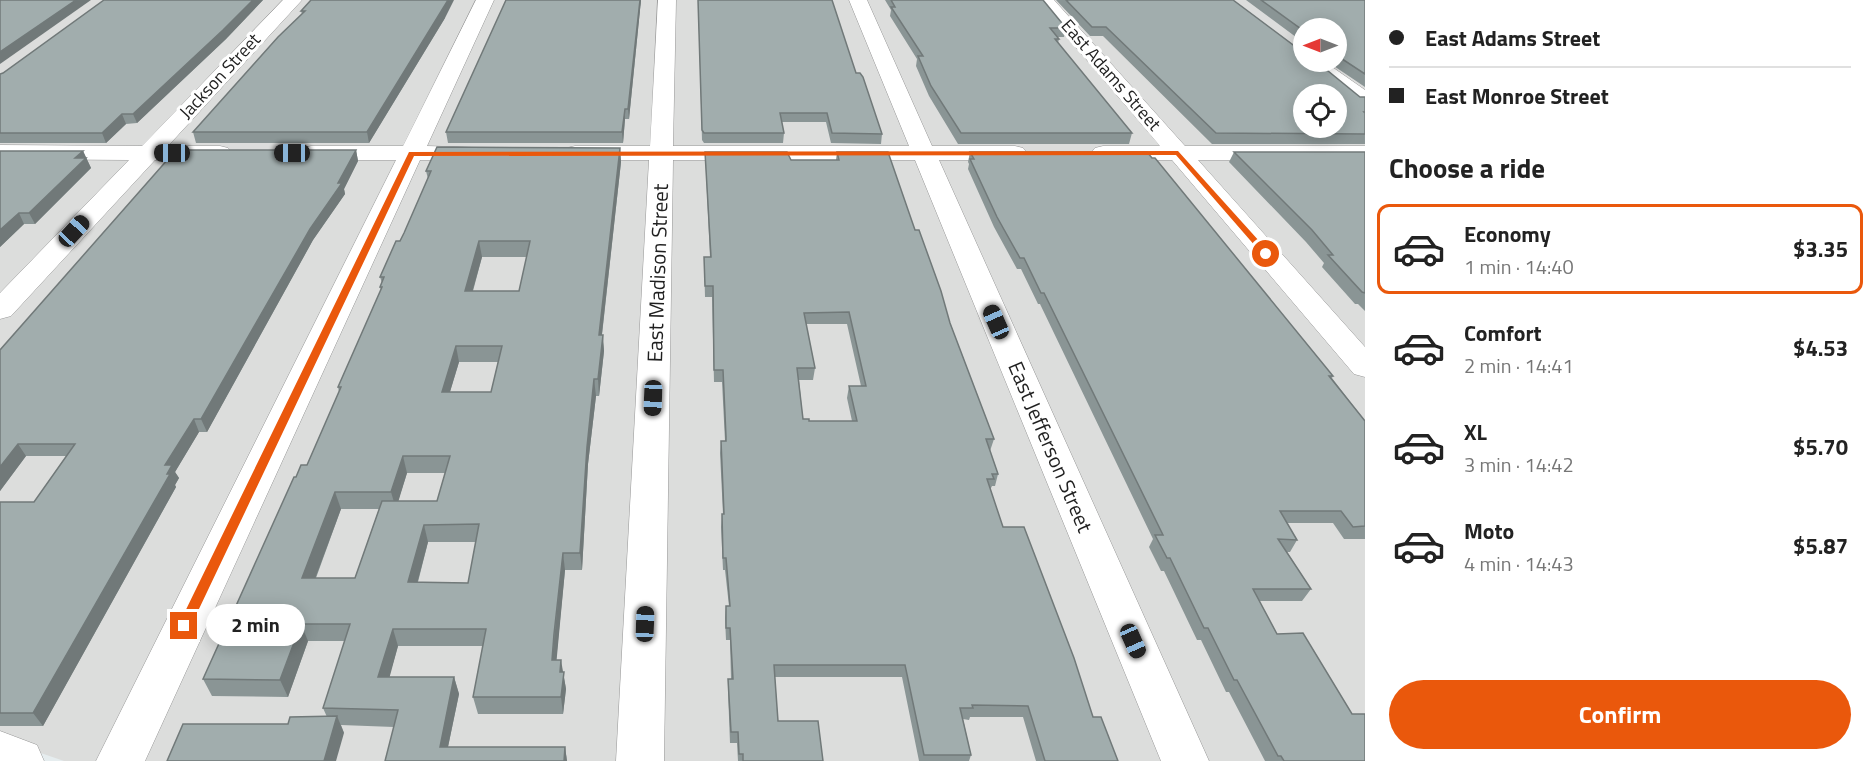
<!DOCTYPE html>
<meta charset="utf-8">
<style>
:root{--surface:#fff;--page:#f6f6f6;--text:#222;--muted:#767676;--line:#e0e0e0;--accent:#ea580c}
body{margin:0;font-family:"Titillium Web",sans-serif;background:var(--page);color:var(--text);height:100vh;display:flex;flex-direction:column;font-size:22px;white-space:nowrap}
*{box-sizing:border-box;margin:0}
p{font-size:20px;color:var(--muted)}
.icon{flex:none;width:33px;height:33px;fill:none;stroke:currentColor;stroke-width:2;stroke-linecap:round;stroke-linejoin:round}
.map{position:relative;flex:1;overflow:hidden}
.drawer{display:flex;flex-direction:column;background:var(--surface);width:510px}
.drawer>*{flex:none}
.top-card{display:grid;align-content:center;height:132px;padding:0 24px;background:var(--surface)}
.needle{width:39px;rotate:270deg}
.controls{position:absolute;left:1293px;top:18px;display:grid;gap:12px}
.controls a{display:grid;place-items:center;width:54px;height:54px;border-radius:50%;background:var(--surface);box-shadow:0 3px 15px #0003;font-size:30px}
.end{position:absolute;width:27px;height:27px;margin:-14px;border:8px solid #ea580c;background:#fff;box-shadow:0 0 0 3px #fff}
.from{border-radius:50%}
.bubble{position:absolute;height:42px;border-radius:21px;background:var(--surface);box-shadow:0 3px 15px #0003;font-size:20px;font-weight:700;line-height:42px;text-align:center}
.car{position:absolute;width:18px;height:36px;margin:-18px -9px;border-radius:8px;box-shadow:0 0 4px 2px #0007;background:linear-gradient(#222 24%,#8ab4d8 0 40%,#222 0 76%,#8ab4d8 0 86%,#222 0)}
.top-card b{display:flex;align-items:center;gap:21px;height:57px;font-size:22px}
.top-card b+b{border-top:2px solid var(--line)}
.top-card i{width:15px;height:15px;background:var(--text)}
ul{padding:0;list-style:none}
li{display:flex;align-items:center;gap:18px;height:90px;margin:0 12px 9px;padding:0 12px;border:3px solid transparent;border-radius:12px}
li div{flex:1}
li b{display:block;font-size:22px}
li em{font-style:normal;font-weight:700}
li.current{border-color:var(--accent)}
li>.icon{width:54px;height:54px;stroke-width:1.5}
h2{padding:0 24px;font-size:27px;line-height:72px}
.primary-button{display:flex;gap:12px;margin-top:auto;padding:12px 24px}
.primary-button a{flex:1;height:69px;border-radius:36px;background:var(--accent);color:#fff;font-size:24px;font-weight:700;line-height:69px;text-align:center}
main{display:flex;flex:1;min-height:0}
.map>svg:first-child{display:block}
.residential{fill:#dcdddc;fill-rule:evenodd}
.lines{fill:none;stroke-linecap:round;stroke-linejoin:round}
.minor-casing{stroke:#969696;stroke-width:1}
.minor{fill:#fff;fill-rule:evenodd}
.wall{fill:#8a9595;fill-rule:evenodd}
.shaded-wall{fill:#717979}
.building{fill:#a1adad;stroke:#717979;stroke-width:1.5;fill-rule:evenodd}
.route{fill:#ea580c}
.labels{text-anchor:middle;stroke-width:6;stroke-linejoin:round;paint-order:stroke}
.far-street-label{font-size:18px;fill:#1f1f1f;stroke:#fff}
.street-label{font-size:21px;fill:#1f1f1f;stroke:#fff}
</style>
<main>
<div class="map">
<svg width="1365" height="761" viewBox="0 0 1365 761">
<rect width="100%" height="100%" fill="#e6edef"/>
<path class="residential" d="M0,0H1323L1365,27V761H64L0,739ZM1304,28H1336V62H1304ZM1304,94H1336V128H1304Z"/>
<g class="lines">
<defs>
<g id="minor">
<path d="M283,0H302L168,146H220L228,148L232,153L228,158L220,160H155L11,316L0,319V293L129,160L0,159V145L142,146Z"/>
<path d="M476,0H494L427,146L486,148L490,153L486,158L478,160H420L145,761H96L396,160H311L303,158L299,153L303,148L311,146H403Z"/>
<path d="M658,0H676L673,146H909L849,0H867L932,146H1015L1023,148L1027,153L1023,158L1015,160H939L1209,761H1161L915,160H673L664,761H616L649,160H575L567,158L563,153L567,148L575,146H650Z"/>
<path d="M1036,0H1054L1185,146H1365V160H1198L1365,347V377L1354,374L1172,160H1103L1095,158L1091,153L1095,148L1103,146H1160Z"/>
<path d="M1304,61L1325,62L1365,90V106L1357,105L1306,66Z"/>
<path d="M0,731L37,745L44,761H0Z"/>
</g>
</defs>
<use href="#minor" class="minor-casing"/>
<use href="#minor" class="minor"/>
</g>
<g class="wall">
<path d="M105,0H263L226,39L137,123L126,124L106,143H0V74L3,73Z"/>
<path d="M641,0L629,119H625L623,143H448L446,132Z"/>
<path d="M698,0L856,73L882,134L881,144L831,143L826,122H782L784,133L783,143H704L702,140Z"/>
<path d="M885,0H1043L1066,28L1064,37H1057L1059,39L1058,43L1132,133L1129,144H958L929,96L916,66L917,59L890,16L891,10Z"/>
<path d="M1056,0H1233L1360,97H1365V144H1212L1103,36H1090Z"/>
<path d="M1246,0H1365V87L1328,62H1336V28H1304V43Z"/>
<path d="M301,11L445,18L369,143H196L193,132L302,14Z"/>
<path d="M620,148L621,162L602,335L604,351L599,396H596L588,464L582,570H565L557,651L556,660L563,672L566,689L563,714H478L473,697L483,646H398L389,677H454L459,694L448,747H565L567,761H385L394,727L341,725L344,733L288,724L327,717L323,708L345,641H308L288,697L212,696L203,679L296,477L307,465L339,392L338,387L381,290L380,287L382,283L380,277L404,233L428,179L426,171ZM482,257H527L519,291H473ZM459,362H498L491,392H450ZM407,473H445L437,501H398ZM341,509H379L355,578H316ZM428,542H476L468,583L418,582Z"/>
<path d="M356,150L358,161L344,189L345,194L313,240L207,432H199L175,472L179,478L175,485L176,487L43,726H0V502H34L66,456H26L0,491V350Z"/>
<path d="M0,151H83L91,168L35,224H24L0,247Z"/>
<path d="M705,152L791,160H836L837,152L915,230L994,439L990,451L998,474L995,486H992L990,490L1003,527L1093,717L1118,761H1036L1023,717H970L969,720L963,719L971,755L969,761H919L902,677H775L778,721L823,761H738L737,743H730L728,691V679H731L730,640H726L725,618L726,606H729L725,570H723L721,527L722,514H723L720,453L721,441H725L722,382H714L712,297H705L704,257H710ZM806,324H847L861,386H849L847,398L852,421H809L803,419L799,380H813L815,368Z"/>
<path d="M970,152L1333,376L1332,378L1365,421V539H1344L1333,523H1287L1297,540L1290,552H1287L1311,589L1302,601H1259L1277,634L1365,761H1265L1229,692H1226L1201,640H1197L1164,571H1161L1149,547L1153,539L1040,304H1038L1021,269H1017L994,227L968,169L969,164L968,162Z"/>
<path d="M1234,152H1365V311L1358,304H1355L1322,267L1324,263L1306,242L1229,162Z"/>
</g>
<g class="shaded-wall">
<path d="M76,0H91L0,64V52Z"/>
<path d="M253,0H263L226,39L137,123L133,114Z"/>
<path d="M448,0H454L445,18L369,143L367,132Z"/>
<path d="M640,0H641L629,119L628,109Z"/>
<path d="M625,109V119L623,143L622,132Z"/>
<path d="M122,114L126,124L106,143L102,133Z"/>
<path d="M620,148L621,162L600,351L599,335Z"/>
<path d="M356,150L358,161L344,189L345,194L313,240L207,432L201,419L310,229L338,183Z"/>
<path d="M83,151L91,168L35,224L29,213L75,158Z"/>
<path d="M19,213L24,224L0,247V230Z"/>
<path d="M479,241L482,257L468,307L465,291Z"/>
<path d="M603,335L604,351L599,396L598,379Z"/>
<path d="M456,346L459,362L445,408L442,392Z"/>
<path d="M594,379L596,396L588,464L582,570L580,553L587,447Z"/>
<path d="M194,419L199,432L175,472L179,478L175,485L176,487L43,726L33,713L165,465Z"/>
<path d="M18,444L26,456L0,491V467Z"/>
<path d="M403,456L407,473L396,509L391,492Z"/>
<path d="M335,492L341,509L309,595L302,578Z"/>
<path d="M424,525L428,542L413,599L408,582Z"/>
<path d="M563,553L565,570L555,677L552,660Z"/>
<path d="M301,624L308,641L288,697L280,680Z"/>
<path d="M393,629L398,646L385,694L378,677Z"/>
<path d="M561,660L566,689L563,714L561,697L560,672Z"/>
<path d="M454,677L459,694L445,761L440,747Z"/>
<path d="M337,716L344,733L336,761H324Z"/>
<path d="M565,747L567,761H564Z"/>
</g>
<g class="building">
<path d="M0,0H76L0,52Z"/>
<path d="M104,0H253L223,30L133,114H122L102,133H0V74L3,73Z"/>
<path d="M311,0H448L367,132H193L278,37L305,11H301Z"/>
<path d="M506,0H640L628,109H625L622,132H446Z"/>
<path d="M698,0H832L856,73H860L863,77L882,134L832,133L827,113H780L784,133H704L702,130Z"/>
<path d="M891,0H1043L1066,28H1050L1059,39H1055L1132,133H961L931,86L918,56H923L891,7H895Z"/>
<path d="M1066,0H1233L1300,50L1304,52V62H1317L1360,97H1365V112H1364L1365,113V134L1216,133L1106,27H1092ZM1304,94H1336V128H1304Z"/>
<path d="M1261,0H1365V74L1336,55V28H1304V31Z"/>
<path d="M437,147L620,148L599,335H603L598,379H594L587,447L580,553H563L554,634L552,660H561L560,672H564L561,697H473L486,629H393L378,677H454L440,747H565L564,761H385L398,710L323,708L350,624H301L280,680L203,679L294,477H296L301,465H307L341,387H338L382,287H380L384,277H380L396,241H400L404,233L431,171H426ZM479,241H530L519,291H465ZM456,346H502L491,392H442ZM403,456H450L437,501H382L355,578H302L335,492H391ZM479,524L468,583L408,582L424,525Z"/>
<path d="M176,150H356L338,183H342L310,229L201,419H194L165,465H172L167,474H170L33,713H0V502H34L75,444H18L0,467V350Z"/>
<path d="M0,151H83L75,158H86L29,213H19L0,230Z"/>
<path d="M705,152H787L791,160H839L837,152H888L915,230H919L941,291L950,323L994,439H986L998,474H992L994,479H987L1003,527H1024L1074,658L1093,717H1101L1118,761H1045L1028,706L972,705L973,708H960L971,755H924L905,665H774L778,721H818L823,761H743V754H739L738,732H731L728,679H733L730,628H726V606H730L726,558H723L722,514H724L721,441H726V437L723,370H714L713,286H705L704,257H711ZM849,312L866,386H849L857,421H809V419H803L797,368H815L804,313Z"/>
<path d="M970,152H1147L1152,158H1155L1333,376H1329L1365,421V526L1353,527L1341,511H1280L1297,540L1278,539L1311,589H1253L1277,634L1303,633L1352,714H1365V761H1284L1281,756H1278L1237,680H1234L1208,628H1204L1170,558H1167L1155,535H1163L1044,293H1041L1024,258H1020L997,217L970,159H974Z"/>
<path d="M1234,152H1365V293L1362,292L1328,255H1333L1312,230Z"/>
<path d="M337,716L324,761H167L183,724H288L290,717Z"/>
</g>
<path class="route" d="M1178,151L1269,252V255H1263L1176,155L414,156L189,630H180L178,626L409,152Z"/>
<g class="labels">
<g class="far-street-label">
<text transform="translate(1111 75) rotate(49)" y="6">East Adams Street</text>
<text transform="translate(220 76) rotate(-47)" y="6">Jackson Street</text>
</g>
<g class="street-label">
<text transform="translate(658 273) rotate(-88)" y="7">East Madison Street</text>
<text transform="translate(1050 447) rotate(67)" y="7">East Jefferson Street</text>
</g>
</g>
</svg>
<div class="controls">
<a><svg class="needle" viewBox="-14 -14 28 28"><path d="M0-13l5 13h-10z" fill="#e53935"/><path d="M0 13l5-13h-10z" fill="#767676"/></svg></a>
<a><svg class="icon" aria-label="locate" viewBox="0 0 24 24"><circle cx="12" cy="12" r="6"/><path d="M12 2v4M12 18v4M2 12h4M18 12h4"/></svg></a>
</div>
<i class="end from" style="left:1266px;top:254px"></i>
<i class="end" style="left:184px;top:626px"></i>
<div class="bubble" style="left:206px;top:604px;width:99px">2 min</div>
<i class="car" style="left:172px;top:153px;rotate:270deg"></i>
<i class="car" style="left:292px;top:153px;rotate:270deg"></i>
<i class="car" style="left:74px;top:231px;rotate:43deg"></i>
<i class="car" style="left:996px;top:322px;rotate:336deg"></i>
<i class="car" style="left:653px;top:398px;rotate:182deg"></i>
<i class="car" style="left:645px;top:624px;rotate:2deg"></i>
<i class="car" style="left:1133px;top:641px;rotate:156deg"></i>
</div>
<section class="drawer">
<div class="top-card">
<b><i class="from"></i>East Adams Street</b>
<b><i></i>East Monroe Street</b>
</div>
<h2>Choose a ride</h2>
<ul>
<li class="current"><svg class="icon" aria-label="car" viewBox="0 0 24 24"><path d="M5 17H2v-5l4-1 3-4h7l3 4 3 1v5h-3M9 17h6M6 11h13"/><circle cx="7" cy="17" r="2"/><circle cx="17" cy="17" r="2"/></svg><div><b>Economy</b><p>1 min · 14:40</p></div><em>$3.35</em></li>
<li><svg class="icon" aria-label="car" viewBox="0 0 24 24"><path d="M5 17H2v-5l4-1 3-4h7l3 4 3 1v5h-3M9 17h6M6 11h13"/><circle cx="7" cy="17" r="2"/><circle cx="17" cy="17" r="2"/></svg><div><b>Comfort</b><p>2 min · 14:41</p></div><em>$4.53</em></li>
<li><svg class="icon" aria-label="car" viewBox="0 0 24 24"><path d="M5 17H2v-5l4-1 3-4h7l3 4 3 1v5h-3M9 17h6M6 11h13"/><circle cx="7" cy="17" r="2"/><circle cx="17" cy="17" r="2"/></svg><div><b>XL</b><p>3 min · 14:42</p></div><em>$5.70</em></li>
<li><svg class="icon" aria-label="car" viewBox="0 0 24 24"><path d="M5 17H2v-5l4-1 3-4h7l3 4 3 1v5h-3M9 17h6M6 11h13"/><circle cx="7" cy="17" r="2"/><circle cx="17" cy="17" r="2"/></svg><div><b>Moto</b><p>4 min · 14:43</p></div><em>$5.87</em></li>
</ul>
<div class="primary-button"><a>Confirm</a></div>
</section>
</main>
